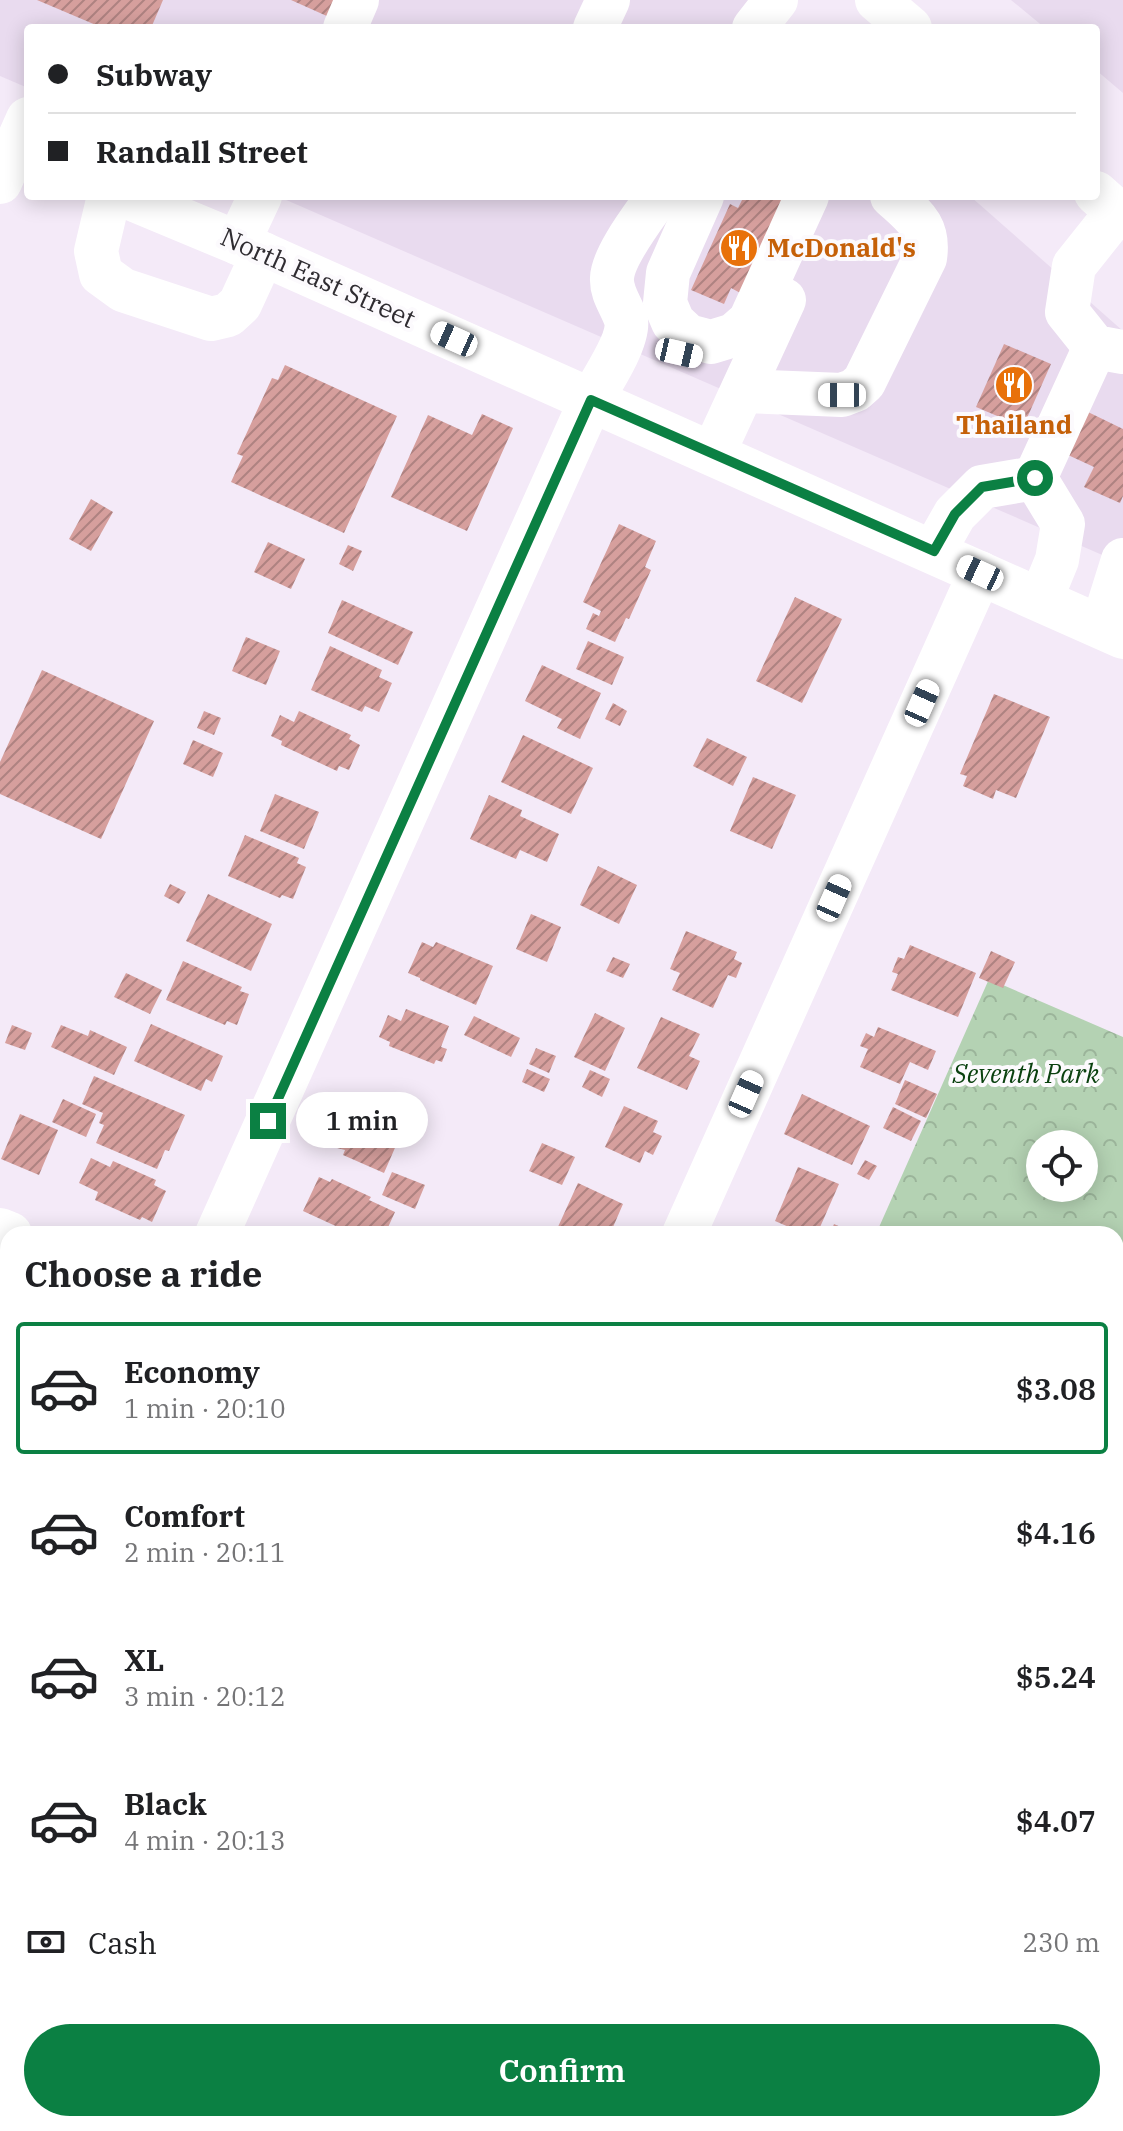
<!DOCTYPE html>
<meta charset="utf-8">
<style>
:root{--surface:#fff;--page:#f6f6f6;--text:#202124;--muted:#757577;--line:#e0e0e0;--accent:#0b8043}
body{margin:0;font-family:"IBM Plex Serif",serif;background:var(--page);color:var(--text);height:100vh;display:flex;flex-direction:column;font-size:30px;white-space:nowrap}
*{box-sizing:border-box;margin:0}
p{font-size:26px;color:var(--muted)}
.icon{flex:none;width:44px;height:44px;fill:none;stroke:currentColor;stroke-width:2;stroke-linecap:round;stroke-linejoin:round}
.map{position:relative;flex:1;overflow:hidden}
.sheet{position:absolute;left:0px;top:1226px;width:1124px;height:906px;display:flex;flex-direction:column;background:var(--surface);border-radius:24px 24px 0 0;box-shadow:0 4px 20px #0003}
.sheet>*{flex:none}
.top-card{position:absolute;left:24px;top:24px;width:1076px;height:176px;border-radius:8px;box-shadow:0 4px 20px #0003;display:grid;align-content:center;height:176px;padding:0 24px;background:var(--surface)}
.controls{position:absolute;left:1026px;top:1130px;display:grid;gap:16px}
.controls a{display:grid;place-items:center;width:72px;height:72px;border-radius:50%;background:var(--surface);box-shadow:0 4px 20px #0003;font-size:40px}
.end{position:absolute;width:36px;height:36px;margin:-18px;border:10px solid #0b8043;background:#fff;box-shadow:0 0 0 4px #fff}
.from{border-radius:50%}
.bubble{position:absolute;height:56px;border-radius:28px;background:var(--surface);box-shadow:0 4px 20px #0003;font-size:26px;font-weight:600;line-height:56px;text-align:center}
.car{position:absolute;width:24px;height:48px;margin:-24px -12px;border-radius:10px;box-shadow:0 0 6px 2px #0007;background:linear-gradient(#fff 24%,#345 0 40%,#fff 0 76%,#345 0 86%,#fff 0)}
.top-card b{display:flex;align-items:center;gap:28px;height:76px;font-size:30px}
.top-card b+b{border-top:2px solid var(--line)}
.top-card i{width:20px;height:20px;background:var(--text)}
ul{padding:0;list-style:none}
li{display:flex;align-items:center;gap:24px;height:132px;margin:0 16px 12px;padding:0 8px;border:4px solid transparent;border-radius:8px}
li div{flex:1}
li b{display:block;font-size:30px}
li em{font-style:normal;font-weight:600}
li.current{border-color:var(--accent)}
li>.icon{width:72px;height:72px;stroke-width:1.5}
h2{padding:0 24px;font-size:36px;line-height:96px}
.pay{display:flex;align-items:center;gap:20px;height:88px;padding:0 24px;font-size:30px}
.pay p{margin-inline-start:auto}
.primary-button{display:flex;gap:16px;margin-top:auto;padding:16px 24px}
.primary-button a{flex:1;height:92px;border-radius:48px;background:var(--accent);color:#fff;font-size:32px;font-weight:600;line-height:92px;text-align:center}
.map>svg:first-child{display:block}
.built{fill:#e9dbef}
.park{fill:url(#park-crowns);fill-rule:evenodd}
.building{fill:url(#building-hatch)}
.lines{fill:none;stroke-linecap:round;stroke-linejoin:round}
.minor{stroke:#fff;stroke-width:44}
.major{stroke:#fff;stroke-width:44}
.route{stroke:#0b8043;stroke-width:10}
.labels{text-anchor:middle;stroke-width:8;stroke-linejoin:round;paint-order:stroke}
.food-label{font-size:26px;font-weight:bold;fill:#c56008;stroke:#fcfafd;text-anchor:start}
.street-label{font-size:26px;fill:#2f2c31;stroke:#fcfafd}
.park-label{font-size:26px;font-style:italic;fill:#0a410f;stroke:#fcfafd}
</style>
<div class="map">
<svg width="1123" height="2131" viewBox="0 0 1123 2131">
<defs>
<pattern id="park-crowns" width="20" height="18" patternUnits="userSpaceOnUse" patternTransform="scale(2)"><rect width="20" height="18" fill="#b4d2b3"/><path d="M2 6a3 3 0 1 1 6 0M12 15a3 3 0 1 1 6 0" fill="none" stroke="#9bb49a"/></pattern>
<pattern id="building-hatch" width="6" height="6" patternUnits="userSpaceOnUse" patternTransform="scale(2)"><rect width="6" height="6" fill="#d69f9d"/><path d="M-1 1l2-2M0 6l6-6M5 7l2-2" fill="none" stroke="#ae8281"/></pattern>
</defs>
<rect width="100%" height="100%" fill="#f4eaf8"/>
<g class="built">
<path d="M0,0H749L780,28H28V88L0,76Z"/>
<path d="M1011,0H1123V93L1096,70V28H1045Z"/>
<path d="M277,196H970L1123,331V564Z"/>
</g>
<path class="park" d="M989,979L1123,1037V1613L1116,1628V1234H876ZM1040,1144H1084V1188H1040Z"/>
<g class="building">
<path d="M37,0H163L151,28H103Z"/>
<path d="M291,0H337L329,17Z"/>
<path d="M744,196H791L746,296L731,288L724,304L691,290L730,204L738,208Z"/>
<path d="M1004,344L1051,364L1023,427L976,407Z"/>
<path d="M285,365L397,416L344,533L231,482L243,456L237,454L272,378L278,380Z"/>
<path d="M1088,412L1123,429V496L1120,503L1084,487L1094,467L1068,455Z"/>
<path d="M482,414L513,428L467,531L391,497L428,415L472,435Z"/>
<path d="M91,499L113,512L91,551L69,539Z"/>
<path d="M619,524L656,541L645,567L651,570L629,619L626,618L615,642L586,629L593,613L599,616L601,611L583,602Z"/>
<path d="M268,542L305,559L291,589L254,572Z"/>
<path d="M348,545L362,551L353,571L339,564Z"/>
<path d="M795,597L842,619L802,703L756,681Z"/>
<path d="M342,600L413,632L398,665L328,633Z"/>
<path d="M246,637L280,651L266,685L232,671Z"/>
<path d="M588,641L624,657L612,685L576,669Z"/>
<path d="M330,646L382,670L379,677L392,683L379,712L365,706L362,712L311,690Z"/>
<path d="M542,665L601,693L580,739L557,728L562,719L525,701Z"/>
<path d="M42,670L154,721L101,839L0,794V762Z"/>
<path d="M994,694L1050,717L1016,798L996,790L993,799L963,786L967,776L960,774Z"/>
<path d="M613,703L627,711L620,726L605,719Z"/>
<path d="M204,711L221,718L214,735L197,728Z"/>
<path d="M299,711L351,735L349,739L360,745L349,770L339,766L337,771L281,745L282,741L271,736L280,715L294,722Z"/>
<path d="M523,735L593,768L571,814L501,782Z"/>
<path d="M707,738L747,757L733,786L693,766Z"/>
<path d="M193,740L223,753L213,777L183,764Z"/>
<path d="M753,777L796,795L772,849L730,831Z"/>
<path d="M275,794L319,812L304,849L260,831Z"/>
<path d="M489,795L522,810L520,816L559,834L547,862L520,850L516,859L470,839Z"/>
<path d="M245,835L299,858L297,863L306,867L293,899L282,895L280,898L228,876Z"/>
<path d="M598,866L637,885L619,924L580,905Z"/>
<path d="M170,884L186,892L179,904L164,896Z"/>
<path d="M208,894L272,924L251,971L186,941Z"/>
<path d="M531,914L561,927L547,962L516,949Z"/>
<path d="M686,931L737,952L734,959L742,963L736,978L728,975L713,1008L672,990L680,973L670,969Z"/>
<path d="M422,942L433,947L436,942L493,966L476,1005L420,980V978L408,973Z"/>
<path d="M910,945L976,973L958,1017L891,990L898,974L892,972L898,957L904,959Z"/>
<path d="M991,951L1015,962L1003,988L979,978Z"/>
<path d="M613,957L630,964L623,978L606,971Z"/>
<path d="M183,961L242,987L240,991L249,994L237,1025L227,1021L225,1025L166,1000Z"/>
<path d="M126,973L162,990L150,1014L114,997Z"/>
<path d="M406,1009L449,1026L441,1047L447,1049L442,1062L436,1060L434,1064L389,1046L390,1042L379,1037L388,1015L401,1021Z"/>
<path d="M595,1013L625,1028L605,1071L574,1057Z"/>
<path d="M474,1016L520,1038L511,1057L464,1035Z"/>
<path d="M661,1017L700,1034L689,1056L700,1061L687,1090L637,1068Z"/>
<path d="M151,1024L223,1056L212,1082L206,1079L201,1091L134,1061Z"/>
<path d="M12,1025L32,1033L25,1050L5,1043Z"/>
<path d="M61,1025L88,1036L90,1030L127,1047L114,1075L51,1047Z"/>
<path d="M878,1027L936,1051L928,1070L910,1062L900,1084L860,1067L868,1049L860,1046L866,1033L874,1037Z"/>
<path d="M536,1048L556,1056L549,1073L529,1064Z"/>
<path d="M527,1069L550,1079L544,1092L522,1082Z"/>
<path d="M590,1070L610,1079L602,1097L582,1087Z"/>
<path d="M94,1076L185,1115L169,1151L165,1150L157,1169L96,1143L104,1125L99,1123L103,1113L82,1104Z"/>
<path d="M905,1080L937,1094L926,1118L895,1104Z"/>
<path d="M802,1094L870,1126L852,1165L784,1134Z"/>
<path d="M63,1099L96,1114L86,1137L52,1122Z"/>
<path d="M624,1106L658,1121L653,1132L662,1136L653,1155L645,1151L640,1163L605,1147Z"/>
<path d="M893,1107L921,1121L911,1141L883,1128Z"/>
<path d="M20,1114L58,1130L39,1175L1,1159Z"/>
<path d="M361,1117L401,1134L384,1173L343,1155L345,1150L337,1148L348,1123L356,1126Z"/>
<path d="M542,1143L575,1157L562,1185L529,1171Z"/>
<path d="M91,1158L110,1167L113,1161L156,1180L154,1185L166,1191L152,1222L142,1217L140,1220L95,1200L98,1192L79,1183Z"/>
<path d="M865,1160L877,1166L869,1180L857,1174Z"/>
<path d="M798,1167L839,1184L817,1234H805L775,1221Z"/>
<path d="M392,1172L425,1185L415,1209L382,1195Z"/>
<path d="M319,1177L330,1182L332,1179L371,1197L369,1200L395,1212L385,1234H353L303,1211Z"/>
<path d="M578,1183L623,1204L610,1234H560L561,1231L557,1229Z"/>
<path d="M834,1224L856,1234H830Z"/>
<path d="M0,1371L8,1375V1420L0,1417Z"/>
<path d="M0,1453L8,1457V1503L0,1499Z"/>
<path d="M0,1702L8,1706V1752L0,1769Z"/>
<path d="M1119,1978L1123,1980V2027L1116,2024V1981L1118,1982Z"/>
<path d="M990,2124H1011L1022,2129L1024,2125L1038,2131H987Z"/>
</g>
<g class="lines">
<g class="minor">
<path d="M345,28L357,0"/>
<path d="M595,28L608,0"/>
<path d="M754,28L776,0"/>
<path d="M0,182L28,119"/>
<path d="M109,196L96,251L101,274L123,290L211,319L228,315L240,304L263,254"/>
<path d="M125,196L238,243L1123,637"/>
<path d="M702,196L668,273L665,303L673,322L688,336L711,342L734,335L750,321L807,196"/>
<path d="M1117,212L1074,266L1067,312L1095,347L1123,352"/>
<path d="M238,243L260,196"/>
<path d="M743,391L842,395L855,390L864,382L925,258C930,226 914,216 892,196"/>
<path d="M713,454L784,300"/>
<path d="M1035,478L1095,347"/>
<path d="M934,551L955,514L982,487L1035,478L1063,524L1057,560L1041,599"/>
<path d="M1102,627L1123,560"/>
<path d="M0,1230L10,1234"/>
<path d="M217,1234L591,400C601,383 630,339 626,320C622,306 611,294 612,278C613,255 645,215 658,196"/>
<path d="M684,1234L980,573"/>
<path d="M1116,1729L1123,1732"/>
<path d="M0,1946L8,1953"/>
<path d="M184,2124L191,2131"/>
</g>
<g class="major">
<path d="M877,0L910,28"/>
<path d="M1096,193L1123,217"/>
</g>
</g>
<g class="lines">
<path class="route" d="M268,1121L591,400L934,551L955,514L982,487L1035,478"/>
</g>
<defs>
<symbol id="restaurant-disc" viewBox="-11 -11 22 22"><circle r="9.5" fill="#e8710a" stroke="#fcfafd"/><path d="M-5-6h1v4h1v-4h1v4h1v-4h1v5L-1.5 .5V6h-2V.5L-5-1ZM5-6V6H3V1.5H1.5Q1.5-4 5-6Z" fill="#fff"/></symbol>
</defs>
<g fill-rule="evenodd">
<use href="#restaurant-disc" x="717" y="226" width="44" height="44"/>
<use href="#restaurant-disc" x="992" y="363" width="44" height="44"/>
</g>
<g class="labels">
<g class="food-label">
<text x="767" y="257">McDonald's</text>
<text x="1014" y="434" text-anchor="middle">Thailand</text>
</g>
<g class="street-label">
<text transform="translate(318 278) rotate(24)" y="9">North East Street</text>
</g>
<g class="park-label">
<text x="1026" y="1083">Seventh Park</text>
</g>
</g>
</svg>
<div class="controls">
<a><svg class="icon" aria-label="locate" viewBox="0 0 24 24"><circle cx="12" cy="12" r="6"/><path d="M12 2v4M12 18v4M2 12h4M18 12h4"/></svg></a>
</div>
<i class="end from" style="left:1035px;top:478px"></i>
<i class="end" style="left:268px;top:1121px"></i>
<div class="bubble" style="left:296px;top:1092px;width:132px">1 min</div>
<i class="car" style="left:454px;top:339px;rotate:294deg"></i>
<i class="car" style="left:679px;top:353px;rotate:103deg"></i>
<i class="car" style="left:842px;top:395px;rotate:270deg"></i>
<i class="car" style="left:980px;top:573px;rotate:295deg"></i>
<i class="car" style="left:922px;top:703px;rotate:24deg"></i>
<i class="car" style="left:834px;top:898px;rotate:24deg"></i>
<i class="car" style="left:746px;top:1094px;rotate:24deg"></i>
<div class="top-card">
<b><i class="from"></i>Subway</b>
<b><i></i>Randall Street</b>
</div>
<section class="sheet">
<h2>Choose a ride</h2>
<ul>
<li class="current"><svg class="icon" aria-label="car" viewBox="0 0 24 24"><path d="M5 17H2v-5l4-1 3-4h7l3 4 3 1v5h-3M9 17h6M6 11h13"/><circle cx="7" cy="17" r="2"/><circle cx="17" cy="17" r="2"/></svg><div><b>Economy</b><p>1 min · 20:10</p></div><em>$3.08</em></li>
<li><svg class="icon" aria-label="car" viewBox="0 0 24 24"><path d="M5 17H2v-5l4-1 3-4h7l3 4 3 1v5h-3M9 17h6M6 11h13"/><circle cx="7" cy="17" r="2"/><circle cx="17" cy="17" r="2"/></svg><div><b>Comfort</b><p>2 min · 20:11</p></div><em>$4.16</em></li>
<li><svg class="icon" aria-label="car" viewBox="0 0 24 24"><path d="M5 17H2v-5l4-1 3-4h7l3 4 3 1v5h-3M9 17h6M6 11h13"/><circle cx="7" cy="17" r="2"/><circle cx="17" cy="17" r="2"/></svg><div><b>XL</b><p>3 min · 20:12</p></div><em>$5.24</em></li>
<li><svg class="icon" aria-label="car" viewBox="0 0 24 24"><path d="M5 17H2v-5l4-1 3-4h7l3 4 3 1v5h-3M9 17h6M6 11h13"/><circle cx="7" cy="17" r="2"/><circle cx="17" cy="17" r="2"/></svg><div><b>Black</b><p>4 min · 20:13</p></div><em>$4.07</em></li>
</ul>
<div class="pay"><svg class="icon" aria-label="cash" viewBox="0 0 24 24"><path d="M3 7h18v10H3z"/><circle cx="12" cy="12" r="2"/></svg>Cash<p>230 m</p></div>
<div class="primary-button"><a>Confirm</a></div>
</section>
</div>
